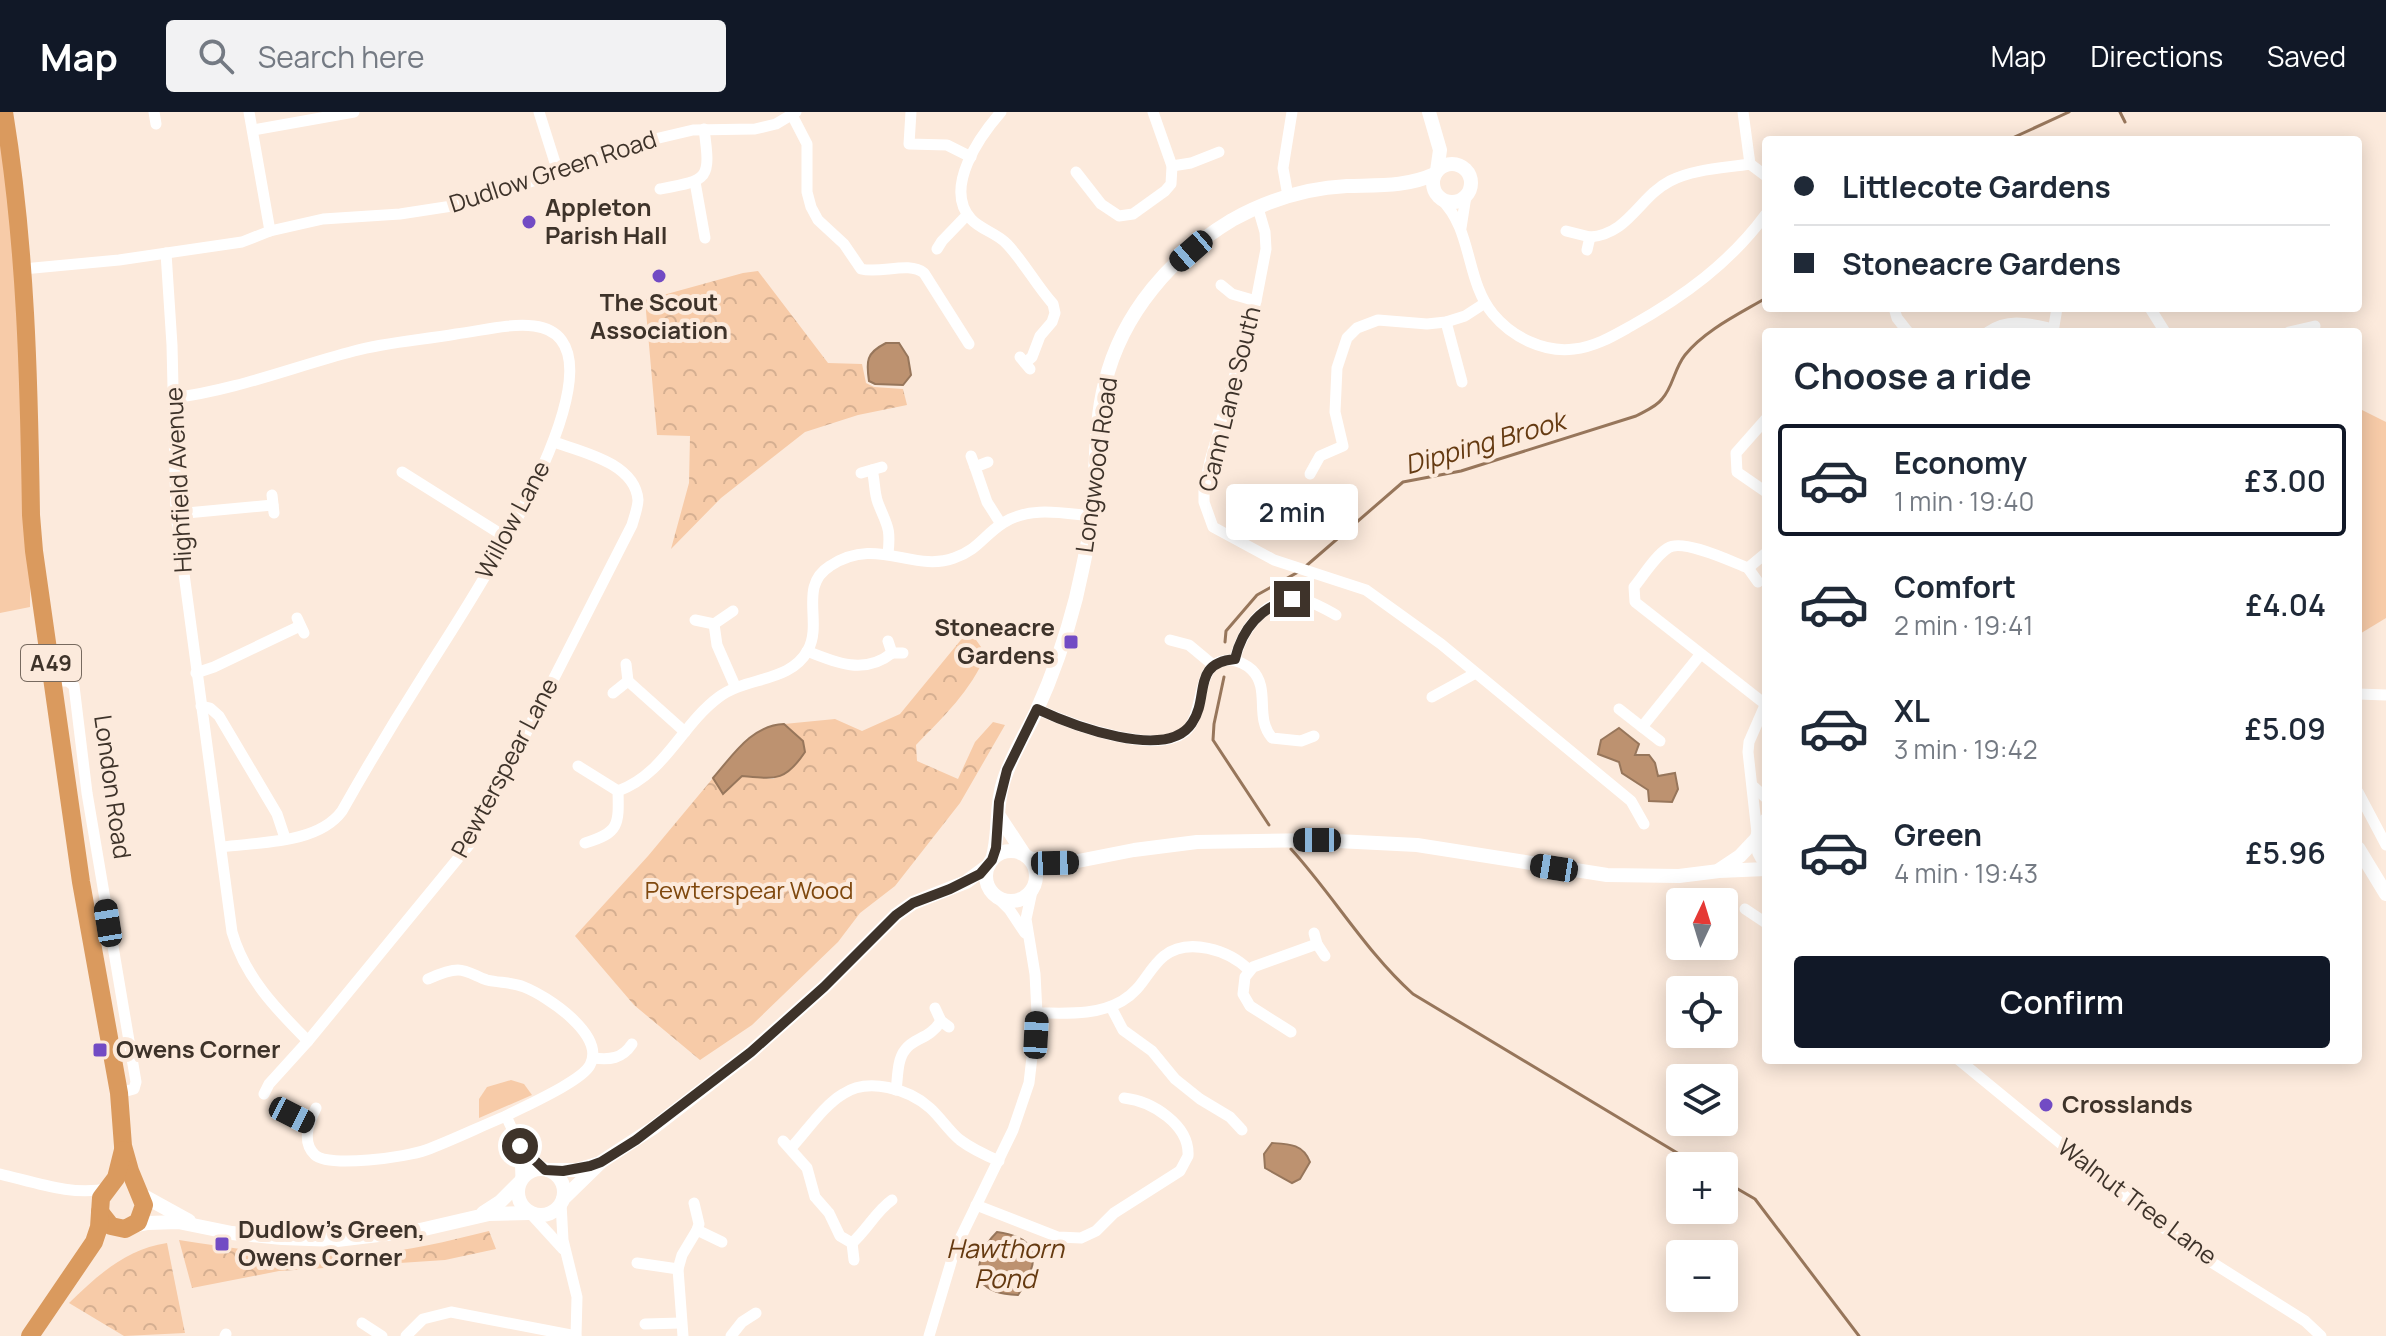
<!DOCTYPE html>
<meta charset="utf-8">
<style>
:root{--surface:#fff;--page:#f2f2f3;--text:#1f2937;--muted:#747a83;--line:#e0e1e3;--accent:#111827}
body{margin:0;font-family:Manrope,sans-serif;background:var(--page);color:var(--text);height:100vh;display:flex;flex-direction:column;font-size:30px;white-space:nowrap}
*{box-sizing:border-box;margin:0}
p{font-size:26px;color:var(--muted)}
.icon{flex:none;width:44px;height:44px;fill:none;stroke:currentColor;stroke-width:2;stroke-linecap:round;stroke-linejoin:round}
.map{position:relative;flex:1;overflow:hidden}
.sheet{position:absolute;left:1762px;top:216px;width:600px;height:736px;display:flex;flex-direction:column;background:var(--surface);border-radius:8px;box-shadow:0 4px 20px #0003}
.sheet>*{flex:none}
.hud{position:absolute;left:1762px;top:24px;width:600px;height:176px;border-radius:8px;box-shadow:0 4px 20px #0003;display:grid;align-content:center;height:176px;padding:0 32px;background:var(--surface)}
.needle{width:52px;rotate:4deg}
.tools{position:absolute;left:1666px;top:776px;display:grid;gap:16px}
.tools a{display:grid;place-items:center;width:72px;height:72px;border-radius:8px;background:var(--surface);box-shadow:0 4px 20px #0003;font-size:40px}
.end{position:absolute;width:36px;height:36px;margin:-18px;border:10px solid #3e332a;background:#fff;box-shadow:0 0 0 4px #fff}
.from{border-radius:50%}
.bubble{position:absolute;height:56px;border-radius:8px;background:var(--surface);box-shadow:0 4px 20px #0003;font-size:26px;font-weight:600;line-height:56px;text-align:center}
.car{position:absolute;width:24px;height:48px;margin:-24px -12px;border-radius:10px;box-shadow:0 0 6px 2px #0007;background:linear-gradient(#222 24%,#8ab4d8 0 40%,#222 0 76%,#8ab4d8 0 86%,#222 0)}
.hud b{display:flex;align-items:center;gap:28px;height:76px;font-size:30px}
.hud b+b{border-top:2px solid var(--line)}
.hud i{width:20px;height:20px;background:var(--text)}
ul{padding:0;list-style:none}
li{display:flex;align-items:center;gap:24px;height:112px;margin:0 16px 12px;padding:0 16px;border:4px solid transparent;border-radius:8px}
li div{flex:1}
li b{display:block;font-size:30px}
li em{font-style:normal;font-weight:600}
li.active{border-color:var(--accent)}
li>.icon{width:72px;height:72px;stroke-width:1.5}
h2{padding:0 32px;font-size:36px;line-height:96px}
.cta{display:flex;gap:16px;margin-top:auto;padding:16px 32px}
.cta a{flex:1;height:92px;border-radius:8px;background:var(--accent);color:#fff;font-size:32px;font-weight:600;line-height:92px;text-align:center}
header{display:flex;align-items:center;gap:48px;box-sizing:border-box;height:112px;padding:0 40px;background:var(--accent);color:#fff}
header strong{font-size:38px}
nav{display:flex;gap:44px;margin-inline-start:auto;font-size:28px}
.search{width:560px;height:72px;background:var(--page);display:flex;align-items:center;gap:20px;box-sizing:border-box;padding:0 28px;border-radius:8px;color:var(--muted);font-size:30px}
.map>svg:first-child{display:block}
.grass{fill:#f7cba8}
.forest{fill:url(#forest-crowns)}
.water{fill:#bd9270;stroke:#97765b;stroke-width:2}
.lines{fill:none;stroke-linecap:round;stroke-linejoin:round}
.stream{stroke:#97765b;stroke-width:3}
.minor{stroke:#fff;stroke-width:11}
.tertiary{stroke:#fff;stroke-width:14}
.trunk{stroke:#da9a5e;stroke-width:18}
.route{stroke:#3e332a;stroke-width:10}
.poi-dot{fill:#724bc4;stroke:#fceadc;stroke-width:3}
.labels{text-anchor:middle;stroke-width:8;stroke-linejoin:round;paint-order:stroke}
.shield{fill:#fceadc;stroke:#776a5f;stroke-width:2}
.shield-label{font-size:22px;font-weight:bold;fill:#3e332a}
.street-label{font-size:24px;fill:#3e332a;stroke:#fceadc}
.poi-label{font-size:24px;font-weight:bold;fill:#3e332a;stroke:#fceadc;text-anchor:start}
.park-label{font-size:24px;fill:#7f480e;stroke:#fceadc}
.water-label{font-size:26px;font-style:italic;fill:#653a11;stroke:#fceadc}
</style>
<header>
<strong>Map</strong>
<div class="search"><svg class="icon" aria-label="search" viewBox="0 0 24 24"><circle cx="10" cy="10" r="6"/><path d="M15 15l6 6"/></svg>Search here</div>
<nav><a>Map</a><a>Directions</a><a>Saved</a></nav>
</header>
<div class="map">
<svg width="2386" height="1224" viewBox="0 0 2386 1224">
<defs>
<pattern id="forest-crowns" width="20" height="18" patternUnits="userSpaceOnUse" patternTransform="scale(2)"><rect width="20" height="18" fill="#f7cba8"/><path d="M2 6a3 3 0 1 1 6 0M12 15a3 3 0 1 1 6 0" fill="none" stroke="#d5af91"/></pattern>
</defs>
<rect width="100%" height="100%" fill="#fceadc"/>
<g class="grass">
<path d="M0,0H4L31,380L30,495L0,501Z"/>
<path d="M2358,296L2386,310V506L2358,523Z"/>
<path d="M511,968L524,972L532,983L479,1006V987L487,975Z"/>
</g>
<g class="forest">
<path d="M758,159L828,251L862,252L866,271L874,275L903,277L907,293L858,303L805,320L721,386L671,437L689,371L690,324L657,323L645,188L743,161Z"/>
<path d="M969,518L986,542C971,579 943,605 916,633L917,649L958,667L975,630L993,610L1005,613L960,691L895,774L860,801L838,830L752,913L700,948L634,893L575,824L648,744L713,666L723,681L742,664L774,667L803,629L784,612L835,607L862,619L900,602Z"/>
<path d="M489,1119L496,1137L445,1148L279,1159L192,1176L179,1128C240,1138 300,1145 362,1142C406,1140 448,1129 489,1119Z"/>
<path d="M167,1131L185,1221L124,1224L69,1191C98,1163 126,1137 167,1131Z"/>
</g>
<g class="water">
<path d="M886,231H899L908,245L911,263L903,273L875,272L869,269C866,249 866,241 886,231Z"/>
<path d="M784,612L803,629L805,640C785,670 775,667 742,664L723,682L713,666C733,643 752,613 784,612Z"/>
<path d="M1619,616L1639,632L1635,643H1649L1655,651L1658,664L1675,661L1678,677L1672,690L1649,689L1648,678L1622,661L1619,650L1598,642L1601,628Z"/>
<path d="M1272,1031C1289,1032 1303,1032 1310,1050L1300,1067L1292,1071L1265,1056L1264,1042Z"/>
<path d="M997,1120C1042,1126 1040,1150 1018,1183C1000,1182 990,1180 978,1167C979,1146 982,1135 997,1120Z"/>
</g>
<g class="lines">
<g class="stream">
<path d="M2120,0L2125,10"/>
<path d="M2008,28L2069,0"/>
<path d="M1306,454L1403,370L1461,359L1636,304C1645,299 1656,295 1662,287C1673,275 1674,257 1685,243C1705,218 1739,202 1766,186"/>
<path d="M1225,530L1226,519L1257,483L1300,459"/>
<path d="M1224,565L1214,612L1213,628L1269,713"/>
<path d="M1291,737C1333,783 1366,840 1413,882L1699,1054"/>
<path d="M1724,1069L1755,1087L1859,1224"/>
</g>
<g class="minor">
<path d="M154,0L156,12"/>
<path d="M249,0L270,119"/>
<path d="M539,0L558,60"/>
<path d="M911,0L909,32L947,33L971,45"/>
<path d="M1001,0C980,24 943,76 971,107C981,118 997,121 1007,132C1024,150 1036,173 1053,192L1055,201L1052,210L1040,224L1032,245L1025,251"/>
<path d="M1743,0L1750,52"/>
<path d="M792,3L807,32V80L811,95L818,108L844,132L861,157C881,162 909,149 924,161L969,232"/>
<path d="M253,18L354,0"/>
<path d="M1172,54L1191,51L1219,40"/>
<path d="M1076,60L1101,92L1119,104L1133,102L1165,79L1171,72L1172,54L1153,0"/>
<path d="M695,70L705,126"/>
<path d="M660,77C709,68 711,68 704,17"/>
<path d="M1288,84L1283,56L1292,0"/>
<path d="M1441,87C1473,118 1465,168 1493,202C1512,225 1544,241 1574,237C1595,235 1613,224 1631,214C1683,185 1730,151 1766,102"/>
<path d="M1258,96L1265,120L1266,137L1256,189L1210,349L1204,377V390L1213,415L1274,448L1366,478L1441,532L1631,689L1644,712"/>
<path d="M1461,116L1466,84"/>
<path d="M1566,119L1590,125L1587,138"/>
<path d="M1590,125C1629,122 1639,85 1670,69C1693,57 1725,56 1750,52L1766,64"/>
<path d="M937,137L942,129L967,103"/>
<path d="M166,141L172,233L176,402L232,820C245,865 276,897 308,929"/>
<path d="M23,157L119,148L242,130L270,119L323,107L400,102L452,94L533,69L642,30L693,18L755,17L776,12L796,0"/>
<path d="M1221,173L1232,182L1256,189"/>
<path d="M1894,196L1897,206L1908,220"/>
<path d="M2150,196L2165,220"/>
<path d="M1446,210L1462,270"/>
<path d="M1988,220C2009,205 2030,212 2053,217"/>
<path d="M2053,220L2057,196"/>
<path d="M2289,220L2315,214"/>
<path d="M1020,245L1030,257"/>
<path d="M173,286C236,278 293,255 354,239C387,230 422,228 456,222C481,219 509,211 534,214C650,228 449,521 423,564C395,608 368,653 342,699C318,732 259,730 222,735"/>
<path d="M1766,307L1736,341L1737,360L1766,380"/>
<path d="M971,344L975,355L988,350"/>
<path d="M975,355L987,390L1001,412"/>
<path d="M872,358C875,368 874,381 878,391C887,414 891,415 888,442"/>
<path d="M402,360L507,426"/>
<path d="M861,361L882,355"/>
<path d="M1310,362L1320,344L1343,334L1335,300L1337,256L1347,226L1357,216L1378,208L1427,212L1446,210L1465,204L1485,191"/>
<path d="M272,383L274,401"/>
<path d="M176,402L273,393"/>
<path d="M1748,456L1758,470"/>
<path d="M297,506L304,521"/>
<path d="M695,508L714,512L733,499"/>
<path d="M714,512L717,533L735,574"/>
<path d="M1170,528L1189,533L1213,553"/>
<path d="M888,529L892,541H903"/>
<path d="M807,539C836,551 865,563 892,541"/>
<path d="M1235,547C1243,515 1270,479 1307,489C1317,492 1327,498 1336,503"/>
<path d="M196,561L214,555L300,514"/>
<path d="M54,569H68L74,574L87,681L136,970L134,977L119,981"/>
<path d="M628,569L685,620"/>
<path d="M613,581L628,569L626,552"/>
<path d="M2358,582L2386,583"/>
<path d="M1432,585L1474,562"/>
<path d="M1765,592L1635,490L1634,475C1644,463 1655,444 1668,436C1683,426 1732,450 1748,456L1766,441"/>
<path d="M201,594L210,596L219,604L277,702L285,726"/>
<path d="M1037,597C1070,612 1154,644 1185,620C1207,601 1193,548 1230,548C1237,548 1247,553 1252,558C1271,577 1254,605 1272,626L1301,629L1314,624"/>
<path d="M1619,597L1642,615"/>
<path d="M1660,629L1642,615L1700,543"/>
<path d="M578,654L618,679"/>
<path d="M1754,675L1766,686"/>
<path d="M2358,680L2386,733"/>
<path d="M1757,721L1748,640L1749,630L1766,591"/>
<path d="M585,731C619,721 619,713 618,679C665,662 681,613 719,585C747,564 790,571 808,538C823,510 798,474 830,454C876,423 913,461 954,446C978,438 984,423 1003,411C1030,394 1061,401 1092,404"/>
<path d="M997,785L1009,797L1025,821"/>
<path d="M1745,797L1766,811"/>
<path d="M1314,821L1317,832L1325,844"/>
<path d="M428,867C437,863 448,858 458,858C468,858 477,865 487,868C499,871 512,870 524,875C547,884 606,923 590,953C582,969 525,994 506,1004L520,1034L545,1058"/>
<path d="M1111,895L1123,918L1152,939L1175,967L1200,987L1230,1005L1242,1018"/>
<path d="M935,896L941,909L949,915"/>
<path d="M1037,901C1066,901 1096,904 1122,889C1143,877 1147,858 1164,844C1188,825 1229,838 1249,858"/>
<path d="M1291,920L1250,894L1243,882L1245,865L1253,855L1317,832"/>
<path d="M593,946C610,948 622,947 632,932"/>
<path d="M1959,948L2160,1113L2200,1143L2305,1209L2321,1224"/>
<path d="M896,978C898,965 897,948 905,938C914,925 929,928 941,909"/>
<path d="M264,982L269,972L308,929L469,733L632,413C634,406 638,395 638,388C635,351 582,340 554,330"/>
<path d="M316,996C309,1010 301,1030 315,1043C329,1056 407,1045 426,1038C453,1028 479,1015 506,1004"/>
<path d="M292,1003L308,1012"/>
<path d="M783,1029L807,1056L815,1085L829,1101L840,1124L852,1131C867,1118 876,1099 892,1088"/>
<path d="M520,1035L521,1068"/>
<path d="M791,1036C807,1019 823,994 843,982C868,965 909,977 930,996C941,1006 949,1019 960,1028C972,1037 985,1043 999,1049"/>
<path d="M0,1062C34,1070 74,1085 109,1076"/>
<path d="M561,1091L563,1128L577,1185L576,1224"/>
<path d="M976,1093L1058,1125L1081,1126L1096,1119L1114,1101L1180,1059L1188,1044C1190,1013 1152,989 1124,986"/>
<path d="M531,1102L563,1137"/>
<path d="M697,1118L722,1130"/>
<path d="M852,1131L854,1148"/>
<path d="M637,1151L678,1157"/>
<path d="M362,1211L382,1224"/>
<path d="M645,1212L681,1211"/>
<path d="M225,1224L226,1222"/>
<path d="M406,1224L423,1207L451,1200L576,1224"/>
<path d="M683,1224L678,1157L682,1143L697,1118L699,1112L694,1091"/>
<path d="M731,1224L742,1210L756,1201"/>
<path d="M929,1224L955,1137L1013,1018L1029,971L1037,901L1035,862L1026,807L1032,779"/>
</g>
<g class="tertiary">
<path d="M1429,0L1440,38L1437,59"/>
<circle cx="1452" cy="71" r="19"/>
<path d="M999,704L1024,742"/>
<path d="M1766,708C1754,721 1754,737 1766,751"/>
<path d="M2358,736L2386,782"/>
<circle cx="1011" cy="764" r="25"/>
<path d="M1029,746L1055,751L1073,750L1134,738L1197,730L1317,728L1417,733L1607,763L1679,764L1719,759L1766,757"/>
<path d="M992,748C1000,723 995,696 1003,671C1010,646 1025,623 1036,600C1053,563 1066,525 1076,486C1082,458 1089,431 1092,403C1097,359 1094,314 1105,271C1122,201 1172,144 1232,108C1268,88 1306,76 1347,74C1379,73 1406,75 1435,62"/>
<path d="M1719,758L1740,744L1756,727"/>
<circle cx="541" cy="1080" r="23"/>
<path d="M548,1058H577L597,1052"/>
<path d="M140,1082L189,1109"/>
<path d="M563,1087L601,1050L653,1016L751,940L824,875L896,803L913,791L966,770L989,753"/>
<path d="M483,1101L500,1090L519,1071"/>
<path d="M133,1114L148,1111L178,1110L232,1121L282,1126L337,1128L420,1118L489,1102L529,1101"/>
</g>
<g class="trunk">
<path d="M4,0C26,134 29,268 31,403L34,439L81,770L119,981L123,1034L130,1059L144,1093L138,1110L125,1117L111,1114L100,1100"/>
<path d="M30,1224L94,1130L99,1115L101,1086L116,1066L123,1038"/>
</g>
</g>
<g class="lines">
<path class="route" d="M520,1034L545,1058L563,1059L590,1054L601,1050L636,1028L751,940L824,875L896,803L913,791L950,777L980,762L992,748L996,736L999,690L1007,658L1037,597C1071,613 1167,650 1192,611C1210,585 1191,551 1235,547C1242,517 1261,494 1292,487"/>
</g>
<g class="poi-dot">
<circle cx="529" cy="110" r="8"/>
<circle cx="659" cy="164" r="8"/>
<rect x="1063" y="522" width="16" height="16" rx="4"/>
<rect x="92" y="930" width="16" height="16" rx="4"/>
<circle cx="2046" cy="993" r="8"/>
<rect x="214" y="1124" width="16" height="16" rx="4"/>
</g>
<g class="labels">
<rect class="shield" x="21" y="533" width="60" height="36" rx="6"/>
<g class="shield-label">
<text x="51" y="559">A49</text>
</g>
<g class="street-label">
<text transform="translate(553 60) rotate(-18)" y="8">Dudlow Green Road</text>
<text transform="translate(1230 287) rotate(-76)" y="8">Cann Lane South</text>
<text transform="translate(1097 353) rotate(-82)" y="8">Longwood Road</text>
<text transform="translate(179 368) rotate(-93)" y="8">Highfield Avenue</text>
<text transform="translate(513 408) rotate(-62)" y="8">Willow Lane</text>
<text transform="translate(505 656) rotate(-62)" y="8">Pewterspear Lane</text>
<text transform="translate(112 675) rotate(82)" y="8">London Road</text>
<text transform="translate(2137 1090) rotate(37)" y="8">Walnut Tree Lane</text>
</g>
<g class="poi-label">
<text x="545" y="104">Appleton<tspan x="545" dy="28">Parish Hall</tspan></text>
<text x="659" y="199" text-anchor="middle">The Scout<tspan x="659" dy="28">Association</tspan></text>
<text x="1055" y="524" text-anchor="end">Stoneacre<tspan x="1055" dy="28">Gardens</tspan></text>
<text x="116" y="946">Owens Corner</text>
<text x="2062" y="1001">Crosslands</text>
<text x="238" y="1126">Dudlow's Green,<tspan x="238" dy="28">Owens Corner</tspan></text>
</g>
<g class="park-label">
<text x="749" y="787">Pewterspear Wood</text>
</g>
<g class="water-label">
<text transform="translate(1485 331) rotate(-16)" y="9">Dipping Brook</text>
<text x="1005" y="1146">Hawthorn<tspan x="1005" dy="30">Pond</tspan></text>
</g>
</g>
</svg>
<div class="tools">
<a><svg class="needle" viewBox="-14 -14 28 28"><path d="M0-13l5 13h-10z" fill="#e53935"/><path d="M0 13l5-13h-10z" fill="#747a83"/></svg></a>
<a><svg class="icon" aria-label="locate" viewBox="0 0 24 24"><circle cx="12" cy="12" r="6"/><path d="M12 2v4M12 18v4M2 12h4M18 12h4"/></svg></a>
<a><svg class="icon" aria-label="layers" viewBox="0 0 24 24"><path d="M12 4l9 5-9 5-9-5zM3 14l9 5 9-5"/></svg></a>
<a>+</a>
<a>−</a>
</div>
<i class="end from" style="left:520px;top:1034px"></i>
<i class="end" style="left:1292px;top:487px"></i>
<div class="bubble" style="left:1226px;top:372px;width:132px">2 min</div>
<i class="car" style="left:1191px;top:139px;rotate:229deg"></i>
<i class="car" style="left:1317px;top:728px;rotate:270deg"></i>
<i class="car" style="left:1055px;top:751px;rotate:89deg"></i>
<i class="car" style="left:1554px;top:756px;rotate:279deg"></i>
<i class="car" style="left:108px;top:811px;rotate:351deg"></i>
<i class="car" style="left:1036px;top:923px;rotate:3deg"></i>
<i class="car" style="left:292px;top:1003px;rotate:117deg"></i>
<div class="hud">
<b><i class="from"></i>Littlecote Gardens</b>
<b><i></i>Stoneacre Gardens</b>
</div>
<section class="sheet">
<h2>Choose a ride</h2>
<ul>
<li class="active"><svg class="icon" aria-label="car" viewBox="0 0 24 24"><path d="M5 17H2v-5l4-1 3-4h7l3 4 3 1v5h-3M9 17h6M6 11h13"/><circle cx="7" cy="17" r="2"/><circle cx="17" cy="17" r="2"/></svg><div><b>Economy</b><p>1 min · 19:40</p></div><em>£3.00</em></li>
<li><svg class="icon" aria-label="car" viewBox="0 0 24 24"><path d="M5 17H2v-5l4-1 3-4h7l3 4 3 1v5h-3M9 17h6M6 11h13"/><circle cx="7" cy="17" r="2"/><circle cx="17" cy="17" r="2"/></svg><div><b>Comfort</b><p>2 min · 19:41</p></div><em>£4.04</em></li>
<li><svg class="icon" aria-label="car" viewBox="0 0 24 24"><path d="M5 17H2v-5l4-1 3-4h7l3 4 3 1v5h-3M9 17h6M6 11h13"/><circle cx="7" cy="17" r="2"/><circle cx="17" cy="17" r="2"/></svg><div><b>XL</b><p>3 min · 19:42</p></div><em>£5.09</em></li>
<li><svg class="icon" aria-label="car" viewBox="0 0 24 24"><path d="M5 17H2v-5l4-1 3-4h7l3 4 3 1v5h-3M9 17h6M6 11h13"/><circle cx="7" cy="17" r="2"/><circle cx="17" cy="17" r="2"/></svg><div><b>Green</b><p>4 min · 19:43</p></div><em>£5.96</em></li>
</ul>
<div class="cta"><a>Confirm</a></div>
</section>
</div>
